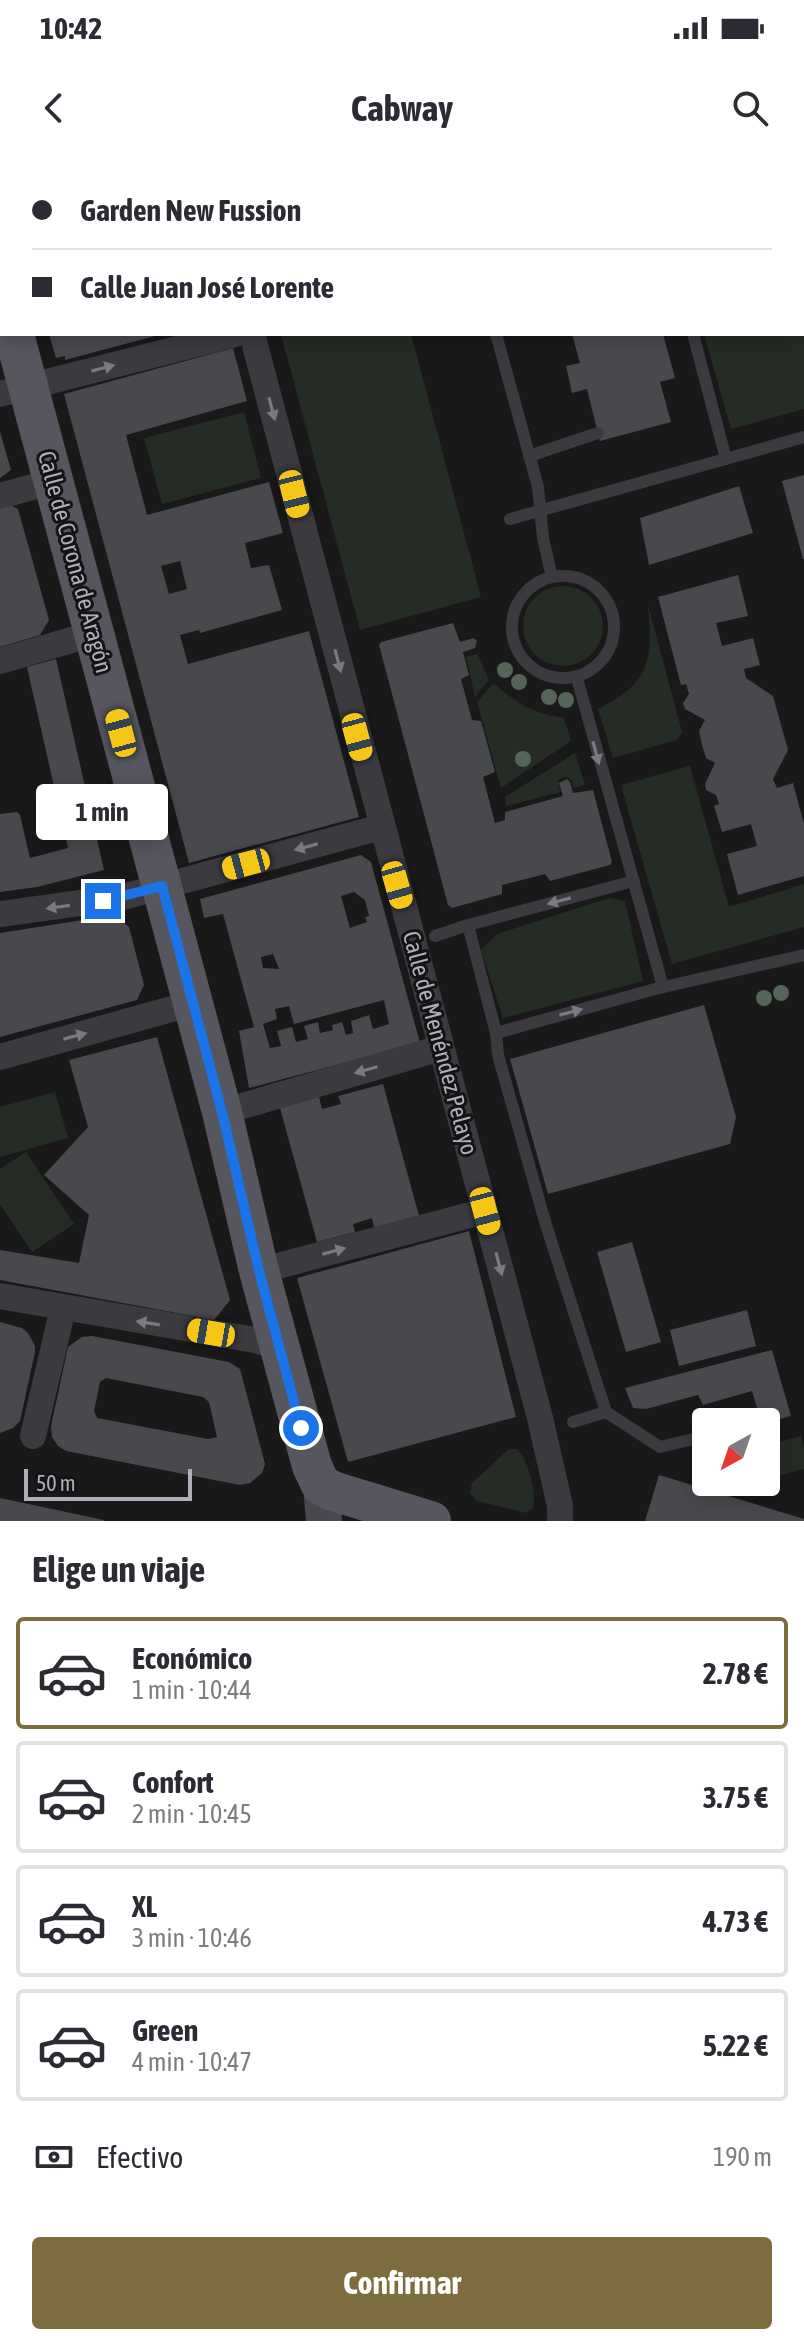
<!DOCTYPE html>
<html lang="es">
<meta charset="utf-8">
<style>
:root{--surface:#fff;--page:#f2f2f3;--text:#2b2b33;--muted:#7c7c81;--line:#e1e1e2;--accent:#7c6c3e}
body{margin:0;font-family:"Asap Condensed",sans-serif;background:var(--page);color:var(--text);height:100vh;display:flex;flex-direction:column;font-size:30px;white-space:nowrap}
*{box-sizing:border-box;margin:0}
p{font-size:26px;color:var(--muted)}
.icon{flex:none;width:44px;height:44px;fill:none;stroke:currentColor;stroke-width:2;stroke-linecap:round;stroke-linejoin:round}
.map{position:relative;height:1361px;overflow:hidden}
.side{display:flex;flex-direction:column;background:var(--surface);flex:1}
.side>*{flex:none}
.guide{position:absolute;left:0px;top:0px;width:804px;height:176px;box-shadow:0 4px 20px #0003;display:grid;align-content:center;height:176px;padding:0 32px;background:var(--surface)}
.needle{width:52px;rotate:220deg}
.fabs{position:absolute;left:692px;top:1248px;display:grid;gap:16px}
.fabs a{display:grid;place-items:center;width:88px;height:88px;border-radius:8px;background:var(--surface);box-shadow:0 4px 20px #0003;font-size:40px}
.scale{position:absolute;left:24px;bottom:20px;width:168px;box-sizing:border-box;padding-left:8px;border:4px solid #acafb9;border-top:0;font-size:22px;line-height:28px;white-space:nowrap;color:#acafb9;-webkit-text-stroke:6px #141415;paint-order:stroke}
.end{position:absolute;width:36px;height:36px;margin:-18px;border:10px solid #1a73e8;background:#fff;box-shadow:0 0 0 4px #fff}
.from{border-radius:50%}
.bubble{position:absolute;height:56px;border-radius:8px;background:var(--surface);box-shadow:0 4px 20px #0003;font-size:26px;font-weight:700;line-height:56px;text-align:center}
.car{position:absolute;width:24px;height:48px;margin:-24px -12px;border-radius:10px;box-shadow:0 0 6px 2px #0007;background:linear-gradient(#f5c518 24%,#345 0 40%,#f5c518 0 76%,#345 0 86%,#f5c518 0)}
.guide b{display:flex;align-items:center;gap:28px;height:76px;font-size:30px}
.guide b+b{border-top:2px solid var(--line)}
.guide i{width:20px;height:20px;background:var(--text)}
ul{padding:0;list-style:none}
li{display:flex;align-items:center;gap:24px;height:112px;margin:0 16px 12px;padding:0 16px;border:4px solid var(--line);border-radius:8px}
li div{flex:1}
li b{display:block;font-size:30px}
li em{font-style:normal;font-weight:700}
li.current{border-color:var(--accent)}
li>.icon{width:72px;height:72px;stroke-width:1.5}
h2{padding:0 32px;font-size:36px;line-height:96px}
.pay{display:flex;align-items:center;gap:20px;height:88px;padding:0 32px;font-size:30px}
.pay p{margin-inline-start:auto}
.action{display:flex;gap:16px;margin-top:auto;padding:16px 32px}
.action a{flex:1;height:92px;border-radius:8px;background:var(--accent);color:#fff;font-size:32px;font-weight:700;line-height:92px;text-align:center}
.status{display:flex;justify-content:space-between;align-items:center;height:56px;padding:0 40px;background:var(--surface);direction:ltr}
.status svg{height:22px;fill:currentColor}
header{display:flex;justify-content:space-between;align-items:center;height:104px;padding:0 32px;background:var(--surface);font-size:36px;font-weight:700}
.map>svg:first-child{display:block}
.green{fill:#252c26}
.building{fill:#48494d;fill-rule:evenodd}
.lines{fill:none;stroke-linecap:round;stroke-linejoin:round}
.lane{stroke:#3a3a3f;stroke-width:12}
.street{stroke:#3a3a3f;stroke-width:26}
.secondary{stroke:#48494f;stroke-width:36}
.primary{stroke:#56575e;stroke-width:40}
.tree{fill:#546458}
.oneway{fill:#797a82}
.route{stroke:#1a73e8;stroke-width:10}
.labels{text-anchor:middle;stroke-width:6;stroke-linejoin:round;paint-order:stroke}
.street-label{font-size:24px;fill:#acafb9;stroke:#141415}
</style>
<div class="status"><b>10:42</b><svg viewBox="0 0 49 12"><path d="M0 12V9h3v3zM5 12V6h3v6zM10 12V3h3v9zM15 12V0h3v12zM26 1h20v11H26zM47 4h2v5h-2z"/></svg></div>
<header><svg class="icon" aria-label="back" viewBox="0 0 24 24"><path d="M15 5l-7 7 7 7"/></svg>Cabway<svg class="icon" aria-label="search" viewBox="0 0 24 24"><circle cx="10" cy="10" r="6"/><path d="M15 15l6 6"/></svg></header>
<div class="map">
<svg width="804" height="1361" viewBox="0 0 804 1361">
<rect width="100%" height="100%" fill="#19191a"/>
<g class="green">
<path d="M656,0H804V249L731,269L704,174H802V2Z"/>
<path d="M281,174H411L481,437L360,470Z"/>
<path d="M244,252L261,318L162,344L144,278Z"/>
<circle cx="563" cy="466" r="40"/>
<path d="M648,445L682,572L677,580L613,598L598,549C651,523 653,500 648,445Z"/>
<path d="M477,494L489,520L475,537L466,497Z"/>
<path d="M493,523C518,544 532,553 564,558L571,581L501,628L477,542Z"/>
<path d="M575,593L585,625L574,628L572,621L568,617L561,618L558,621L560,632L506,646L505,637Z"/>
<path d="M690,606L729,747L804,724V767L672,804L621,625Z"/>
<path d="M609,738L625,741L643,821L503,858L481,790L497,774Z"/>
<path d="M55,932L68,978L0,997V947Z"/>
<path d="M26,992L74,1064L32,1092L0,1044V1009Z"/>
<path d="M801,1276L804,1288V1309L766,1319V1285Z"/>
<path d="M509,1289H517C528,1299 537,1334 533,1348L526,1353L477,1341L470,1333L472,1323Z"/>
</g>
<g class="building">
<path d="M49,174H159V175L65,200V196L56,198Z"/>
<path d="M572,174H663L675,218L660,222L671,262L600,281L587,229L572,233L566,206L580,203Z"/>
<path d="M233,188L247,241L126,275L147,355L269,322L283,373L245,383L251,408L269,405L282,450L200,473L199,470L180,475L188,504L309,471L359,657L189,703L64,234ZM180,401L187,429L169,434L161,406Z"/>
<path d="M0,272L11,310L0,318Z"/>
<path d="M804,315V399H803L782,321Z"/>
<path d="M739,326L753,373L649,405L640,358Z"/>
<path d="M6,343L18,349L49,460L40,475L0,487V345Z"/>
<path d="M738,415L748,456L716,463L722,486L753,478L760,505L744,509L746,518L773,536L788,590L773,619L777,628L793,623L804,664V716L738,735L727,694L757,686L751,664L722,672L714,646L719,644L716,635L706,630L705,624L715,603L706,598L702,585L699,571L705,560L685,549L683,543L689,534L686,524L681,525L658,437Z"/>
<path d="M453,463L460,482L474,478L477,481L475,488L463,492L469,515L461,519L472,560L481,561L495,612L483,617L495,663L505,660V652L563,636L559,623L567,619L570,622L573,633L593,630L612,702L610,705L550,721L545,714L502,725V734L452,748L448,745L379,485L381,482Z"/>
<path d="M56,499L104,710L37,727L0,732V654L17,652L20,655L30,698L68,688L27,507Z"/>
<path d="M361,695L371,702L420,883L249,928L239,871L254,867L223,754L204,758L200,739ZM354,732L365,740L369,756L365,757L367,762L350,768L341,736ZM273,794L279,809L263,808L261,797ZM384,840L389,864L373,869L369,855L351,861L353,873L346,875L342,862L332,865L333,870L320,873L318,862L304,866L308,879L296,882L292,867L277,871L281,886L270,888L263,864L277,859L275,849L289,846L294,864Z"/>
<path d="M115,755L129,767L144,825L137,840L0,877V773Z"/>
<path d="M704,845L736,957L730,984L548,1034L510,899Z"/>
<path d="M157,877L230,1140L214,1160L0,1120V1090L79,1103L89,1055L44,1015L88,967L69,900Z"/>
<path d="M383,924L419,1056L374,1068L372,1058L353,1064L355,1072L317,1082L280,948L319,937L322,949L341,944L338,936Z"/>
<path d="M469,1071L516,1257L348,1302L297,1118Z"/>
<path d="M632,1082L661,1182L626,1192L597,1092Z"/>
<path d="M747,1150L756,1186L679,1206L670,1170Z"/>
<path d="M0,1162L22,1168L28,1173L35,1186V1192L20,1261L13,1268L0,1273Z"/>
<path d="M92,1176L229,1202L240,1209L265,1304L262,1313L250,1323L240,1325L66,1291L58,1286L52,1277L51,1266L68,1187L82,1177ZM106,1218L203,1237L209,1242L217,1277L208,1279L97,1258L94,1251L100,1222Z"/>
<path d="M772,1190L791,1256L766,1263L761,1262L752,1231L703,1245L698,1235L646,1249L633,1248L625,1228Z"/>
<path d="M659,1315L804,1359V1361H645Z"/>
<path d="M0,1338L104,1360V1361H0Z"/>
</g>
<g class="lines">
<g class="lane">
<path d="M415,0V2"/>
<path d="M431,0V2"/>
<path d="M456,0L457,2"/>
<path d="M647,0V2"/>
<path d="M496,174L538,327L543,378L552,417"/>
<path d="M693,174L726,299"/>
<path d="M529,296L598,273"/>
<path d="M510,359L804,277"/>
<circle cx="563" cy="467" r="51"/>
<path d="M577,518L663,827"/>
<path d="M634,721L468,765L496,873L498,895L546,1065L606,1252L660,1287L706,1276"/>
<path d="M435,776L468,765"/>
<path d="M496,873L655,829L804,795"/>
<path d="M573,1262L606,1252"/>
</g>
<g class="street">
<path d="M205,0V2"/>
<path d="M252,174L540,1258L560,1346V1361"/>
<path d="M0,234L236,174"/>
<path d="M0,336L54,321"/>
<path d="M0,501L95,473"/>
<path d="M0,754L123,737L381,667"/>
<path d="M0,897L193,843"/>
<path d="M222,952L441,888"/>
<path d="M259,1111L485,1051"/>
<path d="M0,1136L255,1180L280,1187"/>
<path d="M33,1276L63,1148"/>
</g>
<path class="secondary" d="M321,1325L324,1361"/>
<g class="primary">
<path d="M0,116L2,124"/>
<path d="M14,174L222,952L259,1111L312,1306L321,1325L333,1331L431,1361"/>
</g>
</g>
<g class="tree">
<circle cx="505" cy="510" r="8"/>
<circle cx="519" cy="522" r="8"/>
<circle cx="549" cy="537" r="8"/>
<circle cx="566" cy="540" r="8"/>
<circle cx="523" cy="599" r="8"/>
<circle cx="781" cy="833" r="8"/>
<circle cx="764" cy="838" r="8"/>
</g>
<defs><path id="oneway-solid" d="M-6-.8H1V-3.2L6.5 0L1 3.2V.8H-6Z" transform="scale(2)"/></defs>
<g class="oneway">
<use href="#oneway-solid" transform="translate(103 208) rotate(-15)"/>
<use href="#oneway-solid" transform="translate(272 249) rotate(75)"/>
<use href="#oneway-solid" transform="translate(338 501) rotate(75)"/>
<use href="#oneway-solid" transform="translate(596 593) rotate(75)"/>
<use href="#oneway-solid" transform="translate(306 687) rotate(165)"/>
<use href="#oneway-solid" transform="translate(559 741) rotate(165)"/>
<use href="#oneway-solid" transform="translate(58 747) rotate(172)"/>
<use href="#oneway-solid" transform="translate(571 852) rotate(-15)"/>
<use href="#oneway-solid" transform="translate(75 876) rotate(-15)"/>
<use href="#oneway-solid" transform="translate(366 910) rotate(164)"/>
<use href="#oneway-solid" transform="translate(334 1091) rotate(-15)"/>
<use href="#oneway-solid" transform="translate(499 1104) rotate(75)"/>
<use href="#oneway-solid" transform="translate(148 1163) rotate(-171)"/>
</g>
<g class="lines">
<path class="route" d="M103,741L162,726L222,952L259,1111L301,1268"/>
</g>
<g class="labels">
<g class="street-label">
<text transform="translate(75 402) rotate(75)" y="8">Calle de Corona de Aragón</text>
<text transform="translate(440 883) rotate(75)" y="8">Calle de Menéndez Pelayo</text>
</g>
</g>
</svg>
<div class="fabs">
<a><svg class="needle" viewBox="-14 -14 28 28"><path d="M0-13l5 13h-10z" fill="#e53935"/><path d="M0 13l5-13h-10z" fill="#7c7c81"/></svg></a>
</div>
<div class="scale">50 m</div>
<i class="end from" style="left:301px;top:1268px"></i>
<i class="end" style="left:103px;top:741px"></i>
<div class="bubble" style="left:36px;top:624px;width:132px">1 min</div>
<i class="car" style="left:294px;top:334px;rotate:166deg"></i>
<i class="car" style="left:121px;top:573px;rotate:345deg"></i>
<i class="car" style="left:357px;top:577px;rotate:165deg"></i>
<i class="car" style="left:246px;top:704px;rotate:255deg"></i>
<i class="car" style="left:397px;top:725px;rotate:164deg"></i>
<i class="car" style="left:485px;top:1051px;rotate:165deg"></i>
<i class="car" style="left:211px;top:1173px;rotate:280deg"></i>
<div class="guide">
<b><i class="from"></i>Garden New Fussion</b>
<b><i></i>Calle Juan José Lorente</b>
</div>
</div>
<section class="side">
<h2>Elige un viaje</h2>
<ul>
<li class="current"><svg class="icon" aria-label="car" viewBox="0 0 24 24"><path d="M5 17H2v-5l4-1 3-4h7l3 4 3 1v5h-3M9 17h6M6 11h13"/><circle cx="7" cy="17" r="2"/><circle cx="17" cy="17" r="2"/></svg><div><b>Económico</b><p>1 min · 10:44</p></div><em>2.78 €</em></li>
<li><svg class="icon" aria-label="car" viewBox="0 0 24 24"><path d="M5 17H2v-5l4-1 3-4h7l3 4 3 1v5h-3M9 17h6M6 11h13"/><circle cx="7" cy="17" r="2"/><circle cx="17" cy="17" r="2"/></svg><div><b>Confort</b><p>2 min · 10:45</p></div><em>3.75 €</em></li>
<li><svg class="icon" aria-label="car" viewBox="0 0 24 24"><path d="M5 17H2v-5l4-1 3-4h7l3 4 3 1v5h-3M9 17h6M6 11h13"/><circle cx="7" cy="17" r="2"/><circle cx="17" cy="17" r="2"/></svg><div><b>XL</b><p>3 min · 10:46</p></div><em>4.73 €</em></li>
<li><svg class="icon" aria-label="car" viewBox="0 0 24 24"><path d="M5 17H2v-5l4-1 3-4h7l3 4 3 1v5h-3M9 17h6M6 11h13"/><circle cx="7" cy="17" r="2"/><circle cx="17" cy="17" r="2"/></svg><div><b>Green</b><p>4 min · 10:47</p></div><em>5.22 €</em></li>
</ul>
<div class="pay"><svg class="icon" aria-label="cash" viewBox="0 0 24 24"><path d="M3 7h18v10H3z"/><circle cx="12" cy="12" r="2"/></svg>Efectivo<p>190 m</p></div>
<div class="action"><a>Confirmar</a></div>
</section>
